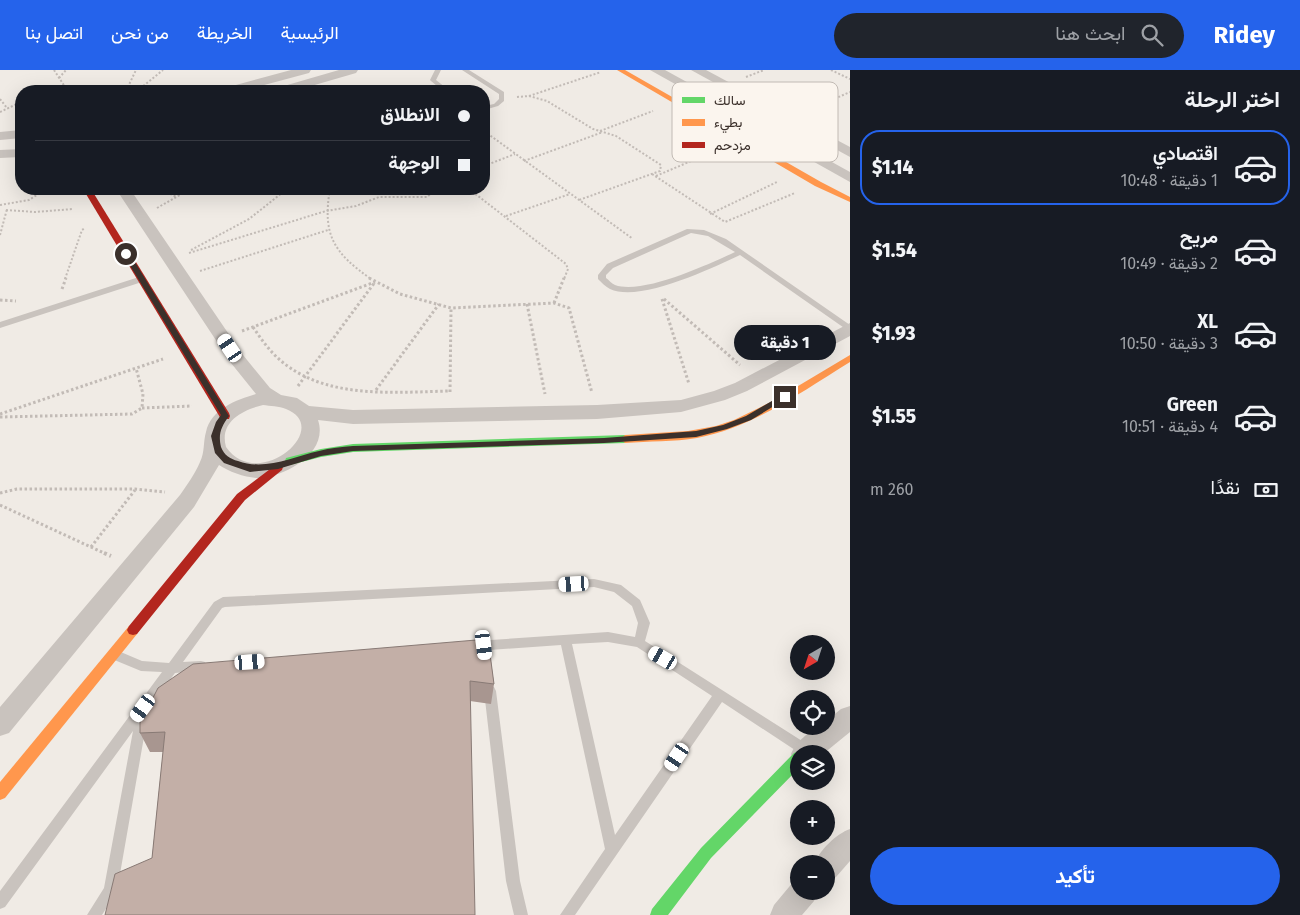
<!DOCTYPE html>
<html lang="ar">
<meta charset="utf-8">
<style>
:root{--surface:#171b24;--page:#20242c;--text:#f1f3f6;--muted:#9ea1a6;--line:#363941;--accent:#2563eb}
body{margin:0;font-family:"Fira Sans",Vazirmatn,sans-serif;background:var(--page);color:var(--text);direction:rtl;height:100vh;display:flex;flex-direction:column;font-size:19px;white-space:nowrap}
*{box-sizing:border-box;margin:0}
p{font-size:16px;color:var(--muted)}
.icon{flex:none;width:28px;height:28px;fill:none;stroke:currentColor;stroke-width:2;stroke-linecap:round;stroke-linejoin:round}
.map{position:relative;flex:1;overflow:hidden;direction:ltr}
.details{display:flex;flex-direction:column;background:var(--surface);width:450px}
.details>*{flex:none}
.guide{position:absolute;left:15px;top:15px;width:475px;height:110px;border-radius:20px;box-shadow:0 5px 20px #0002;direction:rtl;display:grid;align-content:center;height:110px;padding:0 20px;background:var(--surface)}
.needle{width:32px;rotate:219deg}
.fabs{position:absolute;left:790px;top:565px;display:grid;gap:10px}
.fabs a{display:grid;place-items:center;width:45px;height:45px;border-radius:50%;background:var(--surface);box-shadow:0 5px 20px #0002;font-size:25px}
.end{position:absolute;width:22px;height:22px;margin:-11px;border:6px solid #3b302b;background:#fff;box-shadow:0 0 0 2px #fff}
.from{border-radius:50%}
.bubble{position:absolute;height:35px;border-radius:18px;background:var(--surface);box-shadow:0 5px 20px #0002;font-size:16px;font-weight:800;line-height:35px;text-align:center;direction:rtl}
.car{position:absolute;width:15px;height:30px;margin:-15px -8px;border-radius:6px;box-shadow:0 0 4px 1px #0007;background:linear-gradient(#fff 24%,#345 0 40%,#fff 0 76%,#345 0 86%,#fff 0)}
.guide b{display:flex;align-items:center;gap:18px;height:48px;font-size:19px}
.guide b+b{border-top:1px solid var(--line)}
.guide i{width:12px;height:12px;background:var(--text)}
ul{padding:0;list-style:none}
li{display:flex;align-items:center;gap:15px;height:75px;margin:0 10px 8px;padding:0 10px;border:2px solid transparent;border-radius:20px}
li div{flex:1}
li b{display:block;font-size:19px}
li em{font-style:normal;font-weight:800}
li.selected{border-color:var(--accent)}
li>.icon{width:45px;height:45px;stroke-width:1.5}
h2{padding:0 20px;font-size:22px;line-height:60px}
.pay{display:flex;align-items:center;gap:12px;height:55px;padding:0 20px;font-size:19px}
.pay p{margin-inline-start:auto}
.action{display:flex;gap:10px;margin-top:auto;padding:10px 20px}
.action a{flex:1;height:58px;border-radius:30px;background:var(--accent);color:#fff;font-size:20px;font-weight:800;line-height:58px;text-align:center}
header{display:flex;align-items:center;gap:30px;box-sizing:border-box;height:70px;padding:0 25px;background:var(--accent);color:#fff}
header strong{font-size:24px}
nav{display:flex;gap:28px;margin-inline-start:auto;font-size:18px}
.search{width:350px;height:45px;background:var(--page);display:flex;align-items:center;gap:12px;box-sizing:border-box;padding:0 18px;border-radius:28px;color:var(--muted);font-size:19px}
main{display:flex;flex:1;min-height:0}
.map>svg:first-child{display:block}
.lines{fill:none;stroke-linecap:round;stroke-linejoin:round}
.path-far2{stroke:#c2bbb6;stroke-width:2;stroke-dasharray:2 2;stroke-linecap:butt}
.path-far1{stroke:#c2bbb6;stroke-width:3;stroke-dasharray:2.5 2.5;stroke-linecap:butt}
.path{stroke:#c2bbb6;stroke-width:4;stroke-dasharray:3 3;stroke-linecap:butt}
.lane{fill:#c9c3be;fill-rule:evenodd}
.street{fill:#c9c3be;fill-rule:evenodd}
.fast{fill:#63d668;fill-rule:evenodd}
.slow{fill:#ff974d;fill-rule:evenodd}
.jam{fill:#b3261e;fill-rule:evenodd}
.wall{fill:#a89690}
.building{fill:#c3afa7;stroke:#887a75}
.route{fill:#3b302b}
.key{fill:#fbf5ee;stroke:#c1bab4;stroke-width:1}
.key-label{font-size:14px;fill:#3b302b}
</style>
<header>
<strong>Ridey</strong>
<div class="search"><svg class="icon" aria-label="search" viewBox="0 0 24 24"><circle cx="10" cy="10" r="6"/><path d="M15 15l6 6"/></svg>ابحث هنا</div>
<nav><a>الرئيسية</a><a>الخريطة</a><a>من نحن</a><a>اتصل بنا</a></nav>
</header>
<main>
<section class="details">
<h2>اختر الرحلة</h2>
<ul>
<li class="selected"><svg class="icon" aria-label="car" viewBox="0 0 24 24"><path d="M5 17H2v-5l4-1 3-4h7l3 4 3 1v5h-3M9 17h6M6 11h13"/><circle cx="7" cy="17" r="2"/><circle cx="17" cy="17" r="2"/></svg><div><b>اقتصادي</b><p>1 دقيقة · 10:48</p></div><em>$1.14</em></li>
<li><svg class="icon" aria-label="car" viewBox="0 0 24 24"><path d="M5 17H2v-5l4-1 3-4h7l3 4 3 1v5h-3M9 17h6M6 11h13"/><circle cx="7" cy="17" r="2"/><circle cx="17" cy="17" r="2"/></svg><div><b>مريح</b><p>2 دقيقة · 10:49</p></div><em>$1.54</em></li>
<li><svg class="icon" aria-label="car" viewBox="0 0 24 24"><path d="M5 17H2v-5l4-1 3-4h7l3 4 3 1v5h-3M9 17h6M6 11h13"/><circle cx="7" cy="17" r="2"/><circle cx="17" cy="17" r="2"/></svg><div><b>XL</b><p>3 دقيقة · 10:50</p></div><em>$1.93</em></li>
<li><svg class="icon" aria-label="car" viewBox="0 0 24 24"><path d="M5 17H2v-5l4-1 3-4h7l3 4 3 1v5h-3M9 17h6M6 11h13"/><circle cx="7" cy="17" r="2"/><circle cx="17" cy="17" r="2"/></svg><div><b>Green</b><p>4 دقيقة · 10:51</p></div><em>$1.55</em></li>
</ul>
<div class="pay"><svg class="icon" aria-label="cash" viewBox="0 0 24 24"><path d="M3 7h18v10H3z"/><circle cx="12" cy="12" r="2"/></svg>نقدًا<p>260 m</p></div>
<div class="action"><a>تأكيد</a></div>
</section>
<div class="map">
<svg width="850" height="845" viewBox="0 0 850 845">
<rect width="100%" height="100%" fill="#f0ebe5"/>
<g class="lines">
<g class="path-far2">
<path d="M54,0L67,20"/>
<path d="M831,0L850,9"/>
<path d="M746,7L764,0"/>
<path d="M59,8L66,0"/>
<path d="M59,21L100,18L130,21"/>
<path d="M126,21L136,0"/>
<path d="M137,21L163,0"/>
<path d="M529,26L601,2"/>
<path d="M517,27L529,26L547,31L593,59L616,66L661,95L660,101L579,130"/>
<path d="M0,29L7,38"/>
<path d="M809,40L850,22"/>
<path d="M0,42L21,32"/>
<path d="M484,61L633,169"/>
<path d="M600,61L653,41"/>
<path d="M524,91L603,62"/>
<path d="M484,96L515,84"/>
<path d="M652,104L725,152L795,123"/>
<path d="M656,106L717,80"/>
<path d="M159,119L177,127"/>
<path d="M295,119L328,124"/>
<path d="M330,119C322,165 334,183 371,209"/>
<path d="M469,119L566,194L568,199L564,209"/>
<path d="M0,135L29,130L46,119"/>
<path d="M157,138L190,119"/>
<path d="M6,140L35,142L73,139"/>
<path d="M710,144L777,112"/>
<path d="M506,146L570,124"/>
<path d="M0,165L7,139"/>
<path d="M191,180L249,149L287,119"/>
<path d="M189,183L326,141L356,136L379,127H427L436,119"/>
<path d="M200,201L328,160"/>
<path d="M65,209L82,160L85,158"/>
</g>
<g class="path-far1">
<path d="M369,208L400,224L451,238L554,233L569,238L592,323"/>
<path d="M62,219L66,208"/>
<path d="M662,229L689,314"/>
<path d="M664,229L740,295"/>
<path d="M0,230L16,231"/>
<path d="M554,233L564,208"/>
<path d="M527,234L545,324"/>
<path d="M253,257C263,272 274,287 289,297C334,329 398,322 450,321"/>
<path d="M242,261L375,212"/>
<path d="M298,316L375,212"/>
<path d="M376,320L439,234"/>
<path d="M450,322L451,238"/>
<path d="M142,338L192,336"/>
<path d="M0,344L163,289"/>
<path d="M0,347L132,344L142,338L143,324L136,298"/>
<path d="M0,423L17,419H135L165,422"/>
<path d="M0,435L106,484"/>
<path d="M91,477L135,420"/>
</g>
<path class="path" d="M104,483L111,486"/>
<g class="lane">
<path d="M435,0H441L436,10L450,21H443L431,11L430,10Z"/>
<path d="M462,0H469L504,22V31L498,36L484,40V36L494,34L499,29V24Z"/>
<path d="M687,159L704,160L726,169L850,255V262L740,185C712,198 640,233 610,219C606,217 601,212 598,209V205L607,194ZM691,163L708,166L735,182C709,194 643,225 615,215C612,214 609,210 606,208V205L613,198Z"/>
<path d="M139,207H145L146,209L145,211L0,258V252Z"/>
<path d="M594,509L621,515L640,530L650,553L645,571L810,676L812,680L811,684H801L722,632L575,845H560L605,779L561,575L475,581L471,580L469,576L471,572L475,571L608,562L635,567L638,553L632,536L614,522L594,517L225,537L222,538L183,592L201,591L205,592L207,596L205,600L175,603L147,641L148,644L117,821L102,845H87L104,818L133,661L5,837L0,839V821L162,602L141,601L112,589L110,585L112,581L116,580L142,591L169,593L214,532L223,527ZM608,572L637,577L712,626L615,765L572,574Z"/>
<path d="M490,616L494,617L496,621L520,811L528,845H514L506,811L484,621L486,617Z"/>
</g>
<g class="street">
<path d="M291,0H311L309,3L242,21H223L225,18Z"/>
<path d="M339,0H358L356,3L294,21H275L277,18Z"/>
<path d="M650,0H665L850,102V112Z"/>
<path d="M691,0H706L850,77V87Z"/>
<path d="M21,60V68L0,70V62Z"/>
<path d="M21,79V87L0,88V80Z"/>
<path d="M116,119H130L243,285L270,318L281,325L297,328L309,336L353,340L597,335L681,330L714,321L735,313L850,253V266L747,321L725,330L681,342L597,349L353,354L318,350C329,383 286,406 259,408C247,408 229,402 219,395L194,437L9,663L0,666V637L180,425C187,415 195,404 200,392C205,382 203,372 206,362C211,339 236,330 256,324L231,293ZM263,335C270,336 279,336 286,339C334,358 258,423 226,377C219,352 242,340 263,335Z"/>
<path d="M850,636V662L823,684H799V694L794,692L791,684C796,672 813,656 826,656V651L841,639Z"/>
<path d="M850,759V791L836,807L826,810V794H814C820,780 836,764 850,759Z"/>
<path d="M799,809V821H818L814,831L802,845H770L774,835L794,811Z"/>
</g>
<g class="fast">
<path d="M625,365L630,369L625,373L353,382L321,387L290,395L285,391L286,388L321,379L353,374Z"/>
<path d="M799,681L804,684H799V698L711,788L668,845H650L652,839L701,778L794,683Z"/>
</g>
<g class="slow">
<path d="M617,0H625L821,112L850,127V132L815,116Z"/>
<path d="M850,285V292C801,322 754,357 697,368C674,372 649,371 625,373L620,369L625,365L688,361L716,356L734,350L773,331Z"/>
<path d="M133,555L137,556L139,560L137,564L5,728L0,730V712L129,556Z"/>
</g>
<g class="jam">
<path d="M83,119H91L229,343L230,346L229,349H221Z"/>
<path d="M278,393L283,397L282,400L245,430L137,564L133,565L129,564L127,560L129,556L237,424Z"/>
</g>
</g>
<path class="wall" d="M488,569L494,614L491,634L470,631L152,788L163,682H150L140,663Z"/>
<path class="building" d="M488,569L494,614L470,611L475,845H105L115,804L152,788L165,662L140,663V653L158,618L193,594Z"/>
<path class="route" d="M126,182L130,184L229,346C221,357 218,364 221,377C224,385 230,389 238,391C265,401 292,387 319,381C330,378 342,377 353,376L604,368L696,361L723,355L746,346L782,325L789,327L751,350L727,359L696,367L604,373L353,381L321,386L278,399L250,402L224,393L215,383L211,366L216,352L221,345L123,184Z"/>
<rect x="672" y="12" width="166" height="80" rx="8" class="key"/>
<rect x="682" y="27" width="23" height="6" fill="#63d668"/>
<rect x="682" y="49" width="23" height="7" fill="#ff974d"/>
<rect x="682" y="72" width="23" height="6" fill="#b3261e"/>
<g class="key-label">
<text x="714" y="35">سالك</text>
<text x="714" y="57">بطيء</text>
<text x="714" y="80">مزدحم</text>
</g>
</svg>
<div class="fabs">
<a><svg class="needle" viewBox="-14 -14 28 28"><path d="M0-13l5 13h-10z" fill="#e53935"/><path d="M0 13l5-13h-10z" fill="#9ea1a6"/></svg></a>
<a><svg class="icon" aria-label="locate" viewBox="0 0 24 24"><circle cx="12" cy="12" r="6"/><path d="M12 2v4M12 18v4M2 12h4M18 12h4"/></svg></a>
<a><svg class="icon" aria-label="layers" viewBox="0 0 24 24"><path d="M12 4l9 5-9 5-9-5zM3 14l9 5 9-5"/></svg></a>
<a>+</a>
<a>−</a>
</div>
<i class="end from" style="left:126px;top:184px"></i>
<i class="end" style="left:785px;top:327px"></i>
<div class="bubble" style="left:734px;top:255px;width:102px">1 دقيقة</div>
<i class="car" style="left:230px;top:278px;rotate:326deg"></i>
<i class="car" style="left:574px;top:514px;rotate:267deg"></i>
<i class="car" style="left:484px;top:575px;rotate:173deg"></i>
<i class="car" style="left:663px;top:588px;rotate:300deg"></i>
<i class="car" style="left:250px;top:592px;rotate:86deg"></i>
<i class="car" style="left:143px;top:638px;rotate:216deg"></i>
<i class="car" style="left:677px;top:687px;rotate:214deg"></i>
<div class="guide">
<b><i class="from"></i>الانطلاق</b>
<b><i></i>الوجهة</b>
</div>
</div>
</main>
